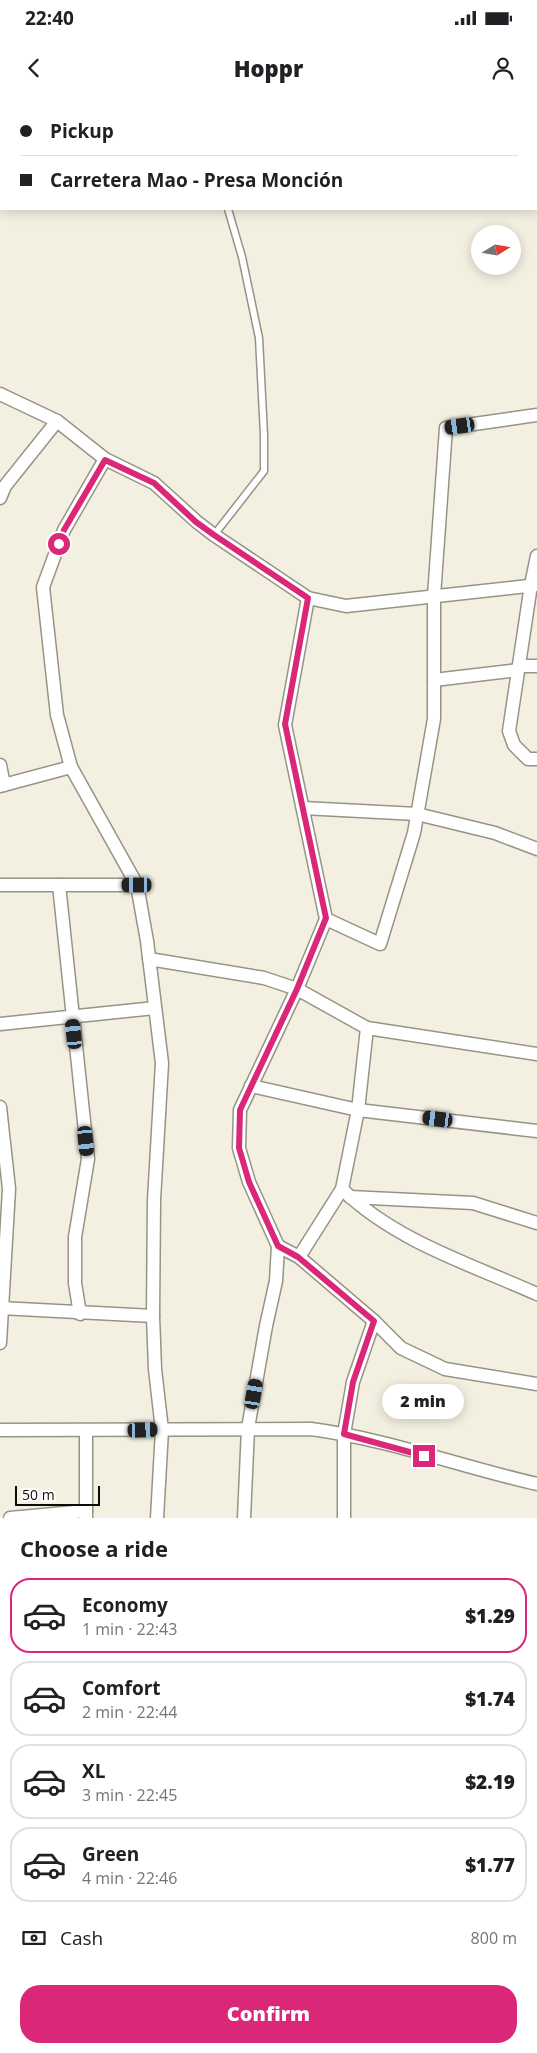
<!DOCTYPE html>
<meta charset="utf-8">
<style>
:root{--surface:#fff;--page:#f2f2f2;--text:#202124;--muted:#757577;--line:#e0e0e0;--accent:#db2777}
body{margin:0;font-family:"Open Sans",sans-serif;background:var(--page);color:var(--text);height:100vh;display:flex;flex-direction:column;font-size:19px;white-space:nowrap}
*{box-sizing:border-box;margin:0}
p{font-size:16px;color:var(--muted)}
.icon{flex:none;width:28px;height:28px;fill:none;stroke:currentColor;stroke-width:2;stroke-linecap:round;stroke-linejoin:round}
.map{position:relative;height:1418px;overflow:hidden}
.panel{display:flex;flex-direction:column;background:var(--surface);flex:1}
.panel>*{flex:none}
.guide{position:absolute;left:0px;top:0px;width:538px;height:110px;box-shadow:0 2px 12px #0003;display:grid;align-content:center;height:110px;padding:0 20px;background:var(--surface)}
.needle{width:32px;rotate:79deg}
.buttons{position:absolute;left:471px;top:125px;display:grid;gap:10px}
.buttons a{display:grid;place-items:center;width:50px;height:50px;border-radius:50%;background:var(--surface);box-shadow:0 2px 12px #0003;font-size:25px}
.scale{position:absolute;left:15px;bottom:12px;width:85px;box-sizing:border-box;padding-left:5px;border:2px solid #0d0c08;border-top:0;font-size:14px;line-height:18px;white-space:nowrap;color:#0d0c08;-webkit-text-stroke:4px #fff;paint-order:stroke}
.end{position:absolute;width:22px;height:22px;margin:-11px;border:6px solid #db2777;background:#fff;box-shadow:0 0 0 2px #fff}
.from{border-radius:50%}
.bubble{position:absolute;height:35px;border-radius:18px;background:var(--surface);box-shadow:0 2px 12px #0003;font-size:16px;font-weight:800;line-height:35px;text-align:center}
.car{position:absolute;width:15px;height:30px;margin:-15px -8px;border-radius:6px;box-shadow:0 0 4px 1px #0007;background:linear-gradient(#222 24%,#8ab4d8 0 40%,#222 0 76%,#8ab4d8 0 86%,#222 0)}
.guide b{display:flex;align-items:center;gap:18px;height:48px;font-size:19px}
.guide b+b{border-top:1px solid var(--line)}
.guide i{width:12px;height:12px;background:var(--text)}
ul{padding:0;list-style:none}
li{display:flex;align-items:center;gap:15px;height:75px;margin:0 10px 8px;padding:0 10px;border:2px solid var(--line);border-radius:20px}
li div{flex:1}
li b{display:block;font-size:19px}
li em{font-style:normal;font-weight:800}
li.on{border-color:var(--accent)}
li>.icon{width:45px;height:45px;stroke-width:1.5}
h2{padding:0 20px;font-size:22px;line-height:60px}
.pay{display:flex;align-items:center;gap:12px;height:55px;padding:0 20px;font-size:19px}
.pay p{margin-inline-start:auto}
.cta{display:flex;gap:10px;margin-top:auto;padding:10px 20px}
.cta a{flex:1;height:58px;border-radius:20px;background:var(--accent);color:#fff;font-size:20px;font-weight:800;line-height:58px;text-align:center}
.status{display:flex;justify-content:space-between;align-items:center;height:35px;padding:0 25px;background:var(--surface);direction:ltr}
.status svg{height:14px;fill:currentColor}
header{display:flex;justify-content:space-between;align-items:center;height:65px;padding:0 20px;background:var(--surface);font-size:22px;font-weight:800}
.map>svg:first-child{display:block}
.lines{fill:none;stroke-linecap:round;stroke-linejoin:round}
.lane-casing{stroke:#979387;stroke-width:9}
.street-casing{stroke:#979387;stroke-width:15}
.lane{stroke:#fff;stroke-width:6}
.street{stroke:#fff;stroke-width:12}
.route{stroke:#db2777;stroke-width:6}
</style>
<div class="status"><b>22:40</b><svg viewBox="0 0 49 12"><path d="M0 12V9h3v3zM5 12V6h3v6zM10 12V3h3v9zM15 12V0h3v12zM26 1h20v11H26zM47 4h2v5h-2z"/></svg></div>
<header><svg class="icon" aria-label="back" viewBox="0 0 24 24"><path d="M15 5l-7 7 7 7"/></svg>Hoppr<svg class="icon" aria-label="person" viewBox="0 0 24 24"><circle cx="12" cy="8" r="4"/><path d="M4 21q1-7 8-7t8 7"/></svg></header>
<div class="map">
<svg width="537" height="1418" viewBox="0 0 537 1418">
<rect width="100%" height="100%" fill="#f3efe1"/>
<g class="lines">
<defs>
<g id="lane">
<path d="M208,1L209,0"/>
<path d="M214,435L264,371V335L259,238L242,157L228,109"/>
</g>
<g id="street">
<path d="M0,294L57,321L105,359L154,383L197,422L214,435L308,498L346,506L537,485"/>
<path d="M105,359L64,430L43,487L57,615L71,667L137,785L147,841L162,963L154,1100L153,1216L155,1269L162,1330L157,1418"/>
<path d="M0,398L5,386L57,321"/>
<path d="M537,456L531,485L509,631L514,645L528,659H537"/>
<path d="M519,566H537"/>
<path d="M434,580L518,570"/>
<path d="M0,665L4,685"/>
<path d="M0,686L71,667"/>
<path d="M303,708L417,714L495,733L537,749"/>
<path d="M0,785H137"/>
<path d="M59,785L88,1059L75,1137V1183L80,1214"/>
<path d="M326,819L380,844L414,733L434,619V496L446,328L537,315"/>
<path d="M149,859L264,878L297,889L367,928L537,954"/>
<path d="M0,924L155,908"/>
<path d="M251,986L358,1010L537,1031"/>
<path d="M0,1007L9,1089L0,1243"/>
<path d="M342,1089C395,1141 470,1164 537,1194"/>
<path d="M350,1097L473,1103L537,1123"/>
<path d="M278,1146L299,1157L374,1221L401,1248L445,1269L537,1284"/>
<path d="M299,1157L342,1089L358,1010L367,928"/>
<path d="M0,1208L153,1216"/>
<path d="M0,1330L311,1329C387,1339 462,1367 537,1384"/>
<path d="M86,1331V1418"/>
<path d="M10,1418L86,1411"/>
<path d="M244,1418L248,1328L266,1226L276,1181L278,1146L249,1082L239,1048L240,1010L297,889L326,819L285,625L308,498"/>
<path d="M344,1418V1334L353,1282L374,1221"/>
</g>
</defs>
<use href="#lane" class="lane-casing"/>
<use href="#street" class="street-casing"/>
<use href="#lane" class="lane"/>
<use href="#street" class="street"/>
</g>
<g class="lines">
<path class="route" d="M59,444L64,430L105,360L154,383L196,422L214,435L308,498L285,624L326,818L297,889L240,1010L239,1048L249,1082L278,1146L298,1157L374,1221L353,1282L344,1334L424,1356"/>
</g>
</svg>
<div class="buttons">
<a><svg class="needle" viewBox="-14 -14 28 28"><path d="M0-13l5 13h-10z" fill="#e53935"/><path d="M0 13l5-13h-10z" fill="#757577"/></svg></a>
</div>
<div class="scale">50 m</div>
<i class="end from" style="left:59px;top:444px"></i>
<i class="end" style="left:424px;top:1356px"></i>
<div class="bubble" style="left:382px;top:1284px;width:82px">2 min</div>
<i class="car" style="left:460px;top:326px;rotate:262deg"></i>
<i class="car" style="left:137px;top:785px;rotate:270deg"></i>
<i class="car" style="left:74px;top:934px;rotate:354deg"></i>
<i class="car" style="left:438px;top:1019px;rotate:277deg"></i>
<i class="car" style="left:86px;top:1041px;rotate:174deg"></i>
<i class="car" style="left:254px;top:1294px;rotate:10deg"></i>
<i class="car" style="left:143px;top:1330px;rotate:88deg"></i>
<div class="guide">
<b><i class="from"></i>Pickup</b>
<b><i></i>Carretera Mao - Presa Monción</b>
</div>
</div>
<section class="panel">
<h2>Choose a ride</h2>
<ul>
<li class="on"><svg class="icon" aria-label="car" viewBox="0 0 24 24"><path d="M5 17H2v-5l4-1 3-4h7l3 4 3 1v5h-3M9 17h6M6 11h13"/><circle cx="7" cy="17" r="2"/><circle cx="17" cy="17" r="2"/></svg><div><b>Economy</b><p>1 min · 22:43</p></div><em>$1.29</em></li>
<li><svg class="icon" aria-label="car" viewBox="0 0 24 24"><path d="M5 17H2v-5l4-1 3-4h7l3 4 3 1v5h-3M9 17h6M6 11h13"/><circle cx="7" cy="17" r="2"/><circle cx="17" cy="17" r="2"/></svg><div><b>Comfort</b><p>2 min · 22:44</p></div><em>$1.74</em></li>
<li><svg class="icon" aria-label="car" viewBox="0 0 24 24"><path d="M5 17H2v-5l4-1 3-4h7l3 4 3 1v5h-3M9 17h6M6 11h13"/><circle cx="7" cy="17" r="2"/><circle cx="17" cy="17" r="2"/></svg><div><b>XL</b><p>3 min · 22:45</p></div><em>$2.19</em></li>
<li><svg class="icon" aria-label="car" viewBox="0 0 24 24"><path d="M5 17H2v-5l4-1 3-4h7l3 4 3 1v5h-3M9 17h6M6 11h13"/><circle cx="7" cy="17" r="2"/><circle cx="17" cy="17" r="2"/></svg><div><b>Green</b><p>4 min · 22:46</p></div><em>$1.77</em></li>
</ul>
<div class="pay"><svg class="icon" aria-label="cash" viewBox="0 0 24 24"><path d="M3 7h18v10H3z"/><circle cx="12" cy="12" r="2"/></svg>Cash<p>800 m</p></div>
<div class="cta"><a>Confirm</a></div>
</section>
